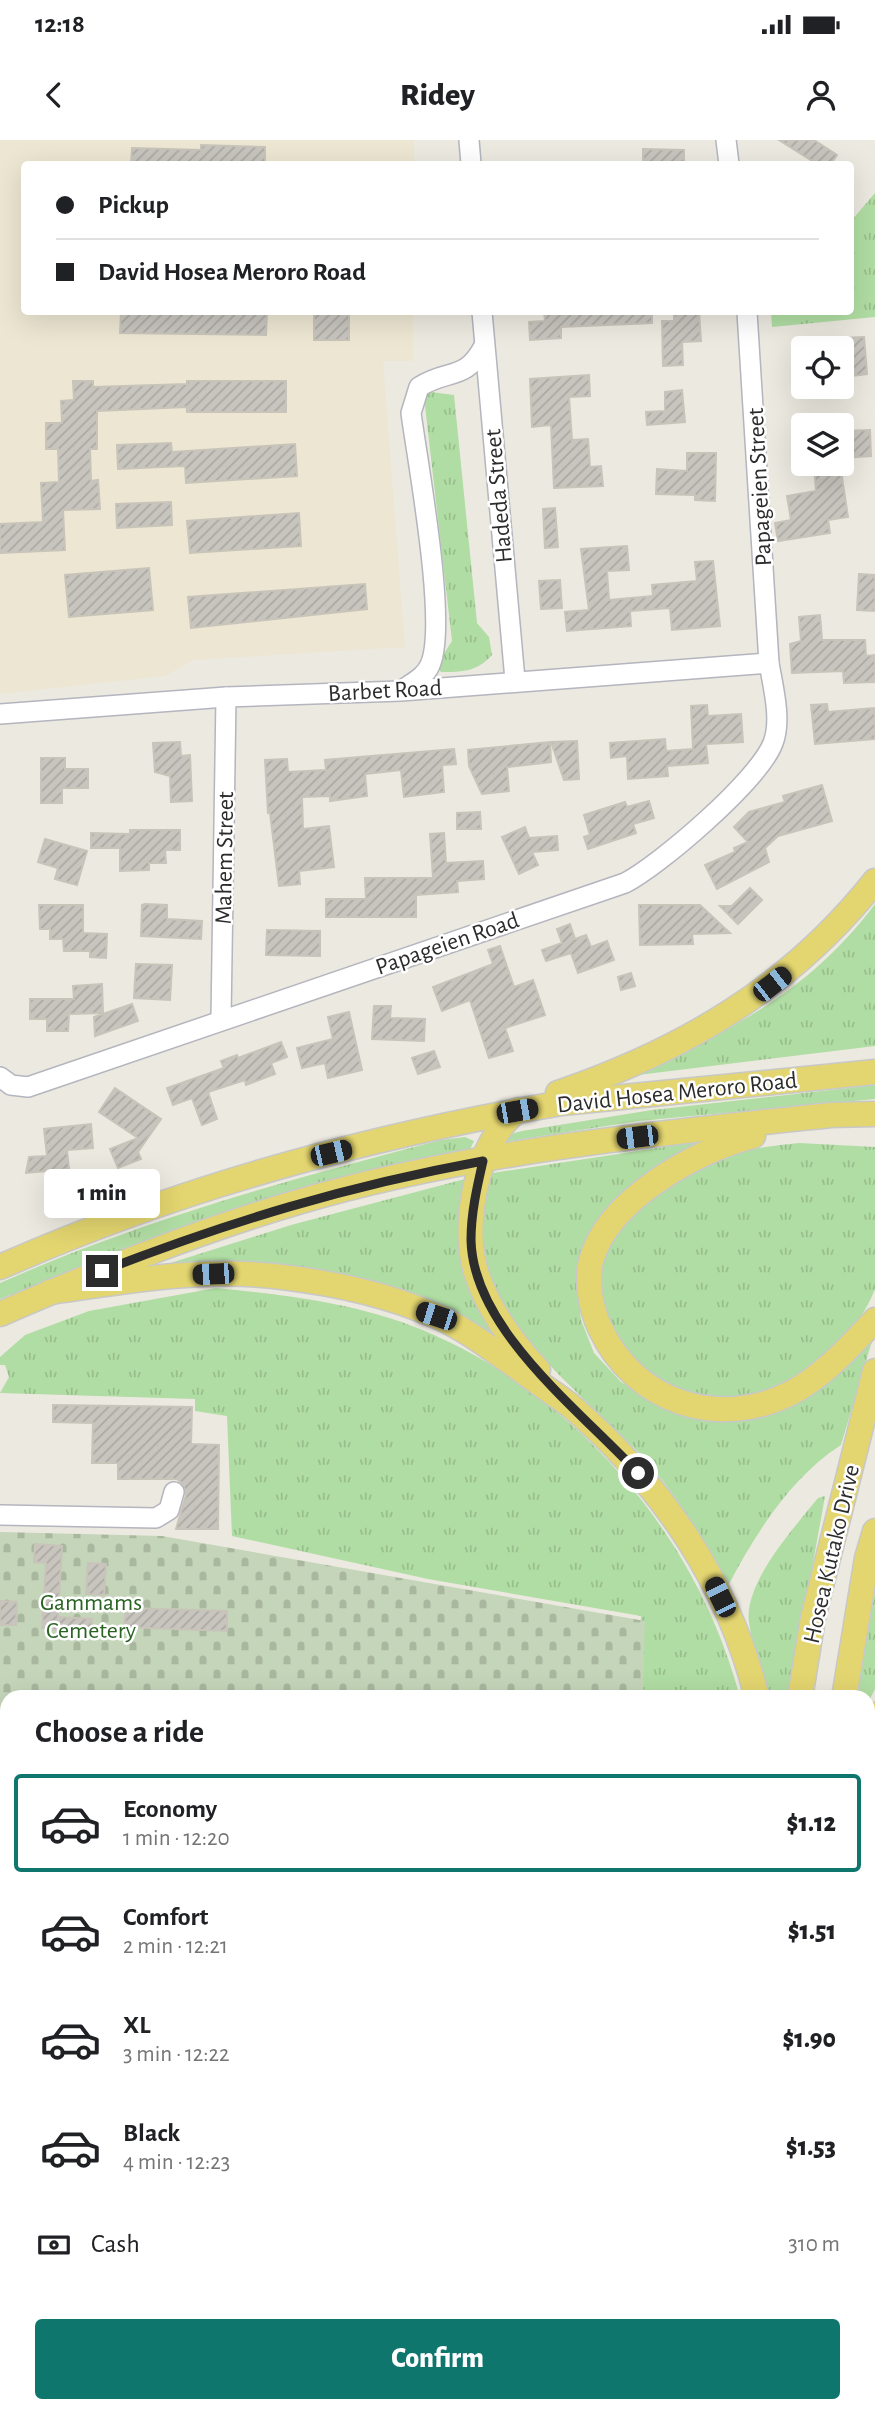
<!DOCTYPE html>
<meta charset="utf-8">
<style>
:root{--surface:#fff;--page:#f6f6f6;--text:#202124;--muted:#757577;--line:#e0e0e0;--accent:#0f766e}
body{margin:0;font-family:"Alegreya Sans",sans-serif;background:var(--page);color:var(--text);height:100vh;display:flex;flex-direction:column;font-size:26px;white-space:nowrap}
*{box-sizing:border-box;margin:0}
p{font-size:23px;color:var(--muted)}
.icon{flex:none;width:38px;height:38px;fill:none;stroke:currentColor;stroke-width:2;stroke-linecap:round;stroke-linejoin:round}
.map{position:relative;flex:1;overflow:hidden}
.panel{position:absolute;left:0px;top:1550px;width:875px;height:723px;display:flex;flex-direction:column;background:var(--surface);border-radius:21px 21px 0 0;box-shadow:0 7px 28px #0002}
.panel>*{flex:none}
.banner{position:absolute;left:21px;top:21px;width:833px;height:154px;border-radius:7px;box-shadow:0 7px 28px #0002;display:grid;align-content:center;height:154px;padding:0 35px;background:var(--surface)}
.fabs{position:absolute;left:791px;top:196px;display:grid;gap:14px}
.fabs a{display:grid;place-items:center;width:63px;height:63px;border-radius:7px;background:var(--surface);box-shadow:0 7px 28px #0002;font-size:35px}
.end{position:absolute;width:32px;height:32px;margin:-16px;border:9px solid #2c2c2c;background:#fff;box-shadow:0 0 0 4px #fff}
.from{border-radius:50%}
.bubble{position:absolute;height:49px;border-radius:7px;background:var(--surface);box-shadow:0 7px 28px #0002;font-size:23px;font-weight:800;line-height:49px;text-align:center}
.car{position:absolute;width:21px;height:42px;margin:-21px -10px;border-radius:9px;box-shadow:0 0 5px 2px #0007;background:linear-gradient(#222 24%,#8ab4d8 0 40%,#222 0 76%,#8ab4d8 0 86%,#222 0)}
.banner b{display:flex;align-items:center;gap:24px;height:66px;font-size:26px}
.banner b+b{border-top:2px solid var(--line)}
.banner i{width:18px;height:18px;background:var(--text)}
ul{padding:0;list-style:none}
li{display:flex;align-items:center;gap:21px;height:98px;margin:0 14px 10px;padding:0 21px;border:4px solid transparent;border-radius:7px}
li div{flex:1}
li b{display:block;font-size:26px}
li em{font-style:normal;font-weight:800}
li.current{border-color:var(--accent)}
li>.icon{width:63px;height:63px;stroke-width:1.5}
h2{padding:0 35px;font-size:32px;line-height:84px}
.pay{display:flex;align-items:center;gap:18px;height:77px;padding:0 35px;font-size:26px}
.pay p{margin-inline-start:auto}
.button{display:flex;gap:14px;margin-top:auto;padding:14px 35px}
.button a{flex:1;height:80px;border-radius:7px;background:var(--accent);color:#fff;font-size:28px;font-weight:800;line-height:80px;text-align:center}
.status{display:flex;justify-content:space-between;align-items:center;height:49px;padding:0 35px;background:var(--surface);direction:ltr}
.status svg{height:19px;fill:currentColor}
header{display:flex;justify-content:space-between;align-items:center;height:91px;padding:0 35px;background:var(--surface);font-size:32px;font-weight:800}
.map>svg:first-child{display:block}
.education{fill:#ece6d2}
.grass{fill:url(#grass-tufts)}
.cemetery{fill:url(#cemetery-stones)}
.building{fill:url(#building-hatch);stroke:#c8c4ba;stroke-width:2}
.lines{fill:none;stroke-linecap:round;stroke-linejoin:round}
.minor-casing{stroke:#b4b5be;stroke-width:22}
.major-casing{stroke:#c8c8c8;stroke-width:27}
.minor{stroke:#fff;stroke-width:19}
.major{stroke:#e3d56f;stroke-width:24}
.route{stroke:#2c2c2c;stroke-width:9}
.labels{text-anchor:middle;stroke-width:5;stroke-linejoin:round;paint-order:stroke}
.street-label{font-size:24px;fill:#2c2c2c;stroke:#fff}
.park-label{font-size:24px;fill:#296322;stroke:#fff}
</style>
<div class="status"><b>12:18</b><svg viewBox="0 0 49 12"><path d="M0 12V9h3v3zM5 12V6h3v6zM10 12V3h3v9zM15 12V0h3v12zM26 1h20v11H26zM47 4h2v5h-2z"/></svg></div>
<header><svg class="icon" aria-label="back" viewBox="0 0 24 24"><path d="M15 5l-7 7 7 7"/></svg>Ridey<svg class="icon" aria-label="person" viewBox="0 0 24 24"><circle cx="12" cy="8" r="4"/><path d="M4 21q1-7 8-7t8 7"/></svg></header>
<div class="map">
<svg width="875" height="2273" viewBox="0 0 875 2273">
<defs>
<pattern id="grass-tufts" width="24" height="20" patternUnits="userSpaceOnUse" patternTransform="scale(1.75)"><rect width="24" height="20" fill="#b0dda3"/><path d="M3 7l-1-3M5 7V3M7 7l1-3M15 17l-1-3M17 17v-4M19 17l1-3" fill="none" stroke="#98be8c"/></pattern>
<pattern id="cemetery-stones" width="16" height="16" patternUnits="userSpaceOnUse" patternTransform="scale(1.75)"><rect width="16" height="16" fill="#c4d5b9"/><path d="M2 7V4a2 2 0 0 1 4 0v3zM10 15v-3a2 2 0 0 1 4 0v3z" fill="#a9b79f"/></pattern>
<pattern id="building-hatch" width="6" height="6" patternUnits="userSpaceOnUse" patternTransform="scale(1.75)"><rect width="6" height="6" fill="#c8c5bf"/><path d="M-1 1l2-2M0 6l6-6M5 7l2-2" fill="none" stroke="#aca9a4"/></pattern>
</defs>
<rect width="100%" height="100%" fill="#ece9e0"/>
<path class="education" d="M0,0H414V24H24V172H413V221H383L405,507L193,520L165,536L0,554Z"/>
<g class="grass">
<path d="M875,53V177L772,187L771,172H850L851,81Z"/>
<path d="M431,252L454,255L477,483L489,497L492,515C477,532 462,532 441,532L436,526L452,501L424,257Z"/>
<path d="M875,764V906L638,935C735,886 807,854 875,764Z"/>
<path d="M875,945V959L639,981L503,1002L511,994L522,991L652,970Z"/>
<path d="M465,997L474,1001L469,1011L144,1103L0,1159V1143C142,1080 291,1039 441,1000Z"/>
<path d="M710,1000L652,1033L578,1153L581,1180L594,1213L621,1242L654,1262L727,1279L766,1276L813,1255L872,1201L841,1305C791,1337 755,1394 728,1446C704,1399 676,1353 640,1314C595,1267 500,1190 485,1129C477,1098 482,1065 486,1034Z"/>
<path d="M799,1003L875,1007V1149C859,1190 822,1227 781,1244C769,1249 754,1258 741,1259C669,1264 592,1211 599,1133C603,1087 649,1058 684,1037C694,1030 705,1021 716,1018C743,1009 771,1006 799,1003Z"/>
<path d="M465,1039L508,1210L457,1179L161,1126L291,1085Z"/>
<path d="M216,1148C289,1155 365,1164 432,1194C583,1261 698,1400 740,1557H637L641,1476L428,1439L232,1396L227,1276L195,1271V1259L0,1253L9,1237L5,1225H0V1217L25,1195L89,1171Z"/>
<path d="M825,1356L789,1557H765C760,1533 753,1508 749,1483C743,1443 795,1387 818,1358Z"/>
<path d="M875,1451V1549L868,1563V1558H857Z"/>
<path d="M875,1617V2273H826V2266H868V1631Z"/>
</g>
<path class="cemetery" d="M0,1392L162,1396L645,1481L643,1557L7,1558V2266H703V2273H0Z"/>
<g class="building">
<path d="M779,0H814L837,15L831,24H817Z"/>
<path d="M201,5L265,7V24H131L132,8L201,10Z"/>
<path d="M643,9L684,10V24H643Z"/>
<path d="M121,172H267L266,195L120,193Z"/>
<rect x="314" y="172" width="35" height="28"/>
<path d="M544,172H652V183L561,187V198L530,200L529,182L545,181Z"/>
<path d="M699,172L701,201L682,202L683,225L663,226L662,181H674V173Z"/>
<path d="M864,197L867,234L842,237V198Z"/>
<path d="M589,235L590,256L569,257L572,300L588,299L590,327L601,326L603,346L554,348L551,285L532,287L530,239Z"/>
<path d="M73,241H93V247L187,244V241H286V272H187V267L97,271V309H90L91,341L98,340L100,369L63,370L65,410L0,413V384L43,382L41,343L59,342L58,309H46V283H62L61,261L74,260Z"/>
<path d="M682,250L685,282L647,285L646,272L665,271V252Z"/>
<path d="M870,290L871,316L842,318V291Z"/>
<path d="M171,303L172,312L295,304L297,336L186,343L185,326L118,329L117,305Z"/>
<path d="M687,313H716L715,361L695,360V355L656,354L657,329L687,331Z"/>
<path d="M814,324H840L848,377L828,380L830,393L778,401L775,383L791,380L787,356L816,351Z"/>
<path d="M171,362L172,385L117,388L116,364Z"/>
<path d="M555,368L558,407L545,408L543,369Z"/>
<path d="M299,373L301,406L190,413L187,381Z"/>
<path d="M627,406L629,430L607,431L609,460L653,456L652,445L697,441L695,422L713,421L720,486L672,490L670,468L630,471L631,486L567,491L565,472L589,470L581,409Z"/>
<path d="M149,428L153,470L69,477L65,435Z"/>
<path d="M859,434L875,435V471L857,470Z"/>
<path d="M560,440L562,468L541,469L539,441Z"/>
<path d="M365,444L367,469L191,488L188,457Z"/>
<path d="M820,475L822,500H865L866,516L875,515V542L844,543L843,531L792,533L790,504L801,501L799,477Z"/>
<path d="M827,564L828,572L875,568V599L815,604L811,565Z"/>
<path d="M707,565L708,576L741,574L743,602L706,604L708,623L667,626L668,636L628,639L627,616L611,618L610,603L665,599L666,611L693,609L691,566Z"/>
<path d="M577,601L579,639L564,640L551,602Z"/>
<path d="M180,602L181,616L190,615L192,661L171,662L170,636L155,632L153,603Z"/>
<path d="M550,602L551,622L507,627L509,651L482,654L469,626L468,610Z"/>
<path d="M454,609L456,624L442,625L444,652L404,657L401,630L365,634L367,656L330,661V656L302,657L303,689L329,686L334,727L299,731L300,744L279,746L270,673H268L265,620L287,619L288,632L326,630L325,620Z"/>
<path d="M41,618H65V629H88V648H62V663H41Z"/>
<path d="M822,645L832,681L778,696L765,708L769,722L717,749L705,725L735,712L734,708L748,702L734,687L749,672L785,662L783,656Z"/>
<path d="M649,661L654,678L633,684L636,693L588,709L584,697L590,695L584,675L625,662L627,667Z"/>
<path d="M480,672L481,689H457V673Z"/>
<path d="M525,687L529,698L557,696L558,710L532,712L538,725L519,734L502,697Z"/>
<path d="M130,690H180V710H165L166,723H149V730L120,731V708H91V693L130,694Z"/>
<path d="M444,693L446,723L483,721L484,739L457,741L458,752L416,755V777H326V759H366L365,738H433L430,694Z"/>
<path d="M45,699L87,711L77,745L55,739L58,728L38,722Z"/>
<path d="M750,748L762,760L738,784L720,766H732Z"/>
<path d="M145,764L167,765V779L202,781L201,799L141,796L142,765Z"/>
<path d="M39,765H83V793L107,794L106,818L90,817V811H64L63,799H50V789H40Z"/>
<path d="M639,765H700L730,793L692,794L693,804L640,805Z"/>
<path d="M570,784L575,799L586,795L591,807L607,801L614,820L578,833L571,813L546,821L542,810L562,803L557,789Z"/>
<path d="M267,790L320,791V816L266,815Z"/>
<path d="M500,806L514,847L533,840L545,875L505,888L513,911L489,918L470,860L442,871L433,847L493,824L488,810Z"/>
<path d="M136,824L172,825L170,860L134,858Z"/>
<path d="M631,833L635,846L621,850L618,837Z"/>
<path d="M102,844L103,873L69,874L68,891H47V879H30V859H74L73,846Z"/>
<path d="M132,864L138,881L95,896L94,877Z"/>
<path d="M374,866H391L390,878L425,879L424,901L372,899Z"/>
<path d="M349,872L362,930L328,938L325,923L302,928L297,908L333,899L328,877Z"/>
<path d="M281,902L287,917L271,923L275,934L246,945L245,940L208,952L217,979L202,985L192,958L173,965L167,948L224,928L221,921L237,915L238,918Z"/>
<path d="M434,911L440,927L418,934L412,918Z"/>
<path d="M115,948L161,979L138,1012L141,1019L118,1028L110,1009L138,998L99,972Z"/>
<path d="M91,984L93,1008L67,1010L69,1029L26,1033L29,1017L47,1016L44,989Z"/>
<path d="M53,1265L192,1267L191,1304L219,1305L218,1389H176L186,1355L183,1344L177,1339H118V1323H92L93,1283L53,1282Z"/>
<path d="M35,1404L62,1406L58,1477L92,1479L91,1494L42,1488L46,1423L34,1422Z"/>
<path d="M88,1423L106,1424L104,1455L86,1454Z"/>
<path d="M0,1461L17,1462L16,1485H0Z"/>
<path d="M126,1468L227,1471V1491L124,1487Z"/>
</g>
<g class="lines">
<defs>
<g id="minor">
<path d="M469,0L471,24"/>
<path d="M726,0L729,24"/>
<path d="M482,172L515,540"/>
<path d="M402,550C412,543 425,537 430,525C448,485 418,325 411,273L419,247C449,228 465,242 484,206"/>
<path d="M0,574L226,557L401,551L769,523"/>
<path d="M221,879L226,557"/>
<path d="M0,937L11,945L28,947L625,743C660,725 759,640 773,603C782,580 773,547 769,523L747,172"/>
<path d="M0,1375L156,1378L169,1370L174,1352"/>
<path d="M0,2249H7"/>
</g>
<g id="major">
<path d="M558,953C684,910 791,847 875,741"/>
<path d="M518,970C477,1000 460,1087 477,1135C489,1171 513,1203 538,1230"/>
<path d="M753,996C697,1010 607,1060 591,1121C586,1142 591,1169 600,1188C634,1262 718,1290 791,1253C825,1235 849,1207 875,1180"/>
<path d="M0,1127C178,1048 370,996 562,963L875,932"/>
<path d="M50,1152C127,1141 205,1127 282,1137C333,1143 389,1155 436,1176C466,1189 494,1211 521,1230C537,1243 556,1254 572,1267C661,1344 729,1443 757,1558"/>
<path d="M0,1174C97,1132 196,1092 298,1062C471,1011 652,994 831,975L875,974"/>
<path d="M800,1558L813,1478L875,1231"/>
<path d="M844,1558L867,1418L875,1391"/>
<path d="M868,1587L875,1575"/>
<path d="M748,2273V2266"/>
<path d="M790,2273V2266"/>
</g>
</defs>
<use href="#minor" class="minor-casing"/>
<use href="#major" class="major-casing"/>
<use href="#minor" class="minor"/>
<use href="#major" class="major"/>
</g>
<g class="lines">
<path class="route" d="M102,1131C231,1081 347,1046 483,1021C477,1047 471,1073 471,1100C473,1190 581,1271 638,1333"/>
</g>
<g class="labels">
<g class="street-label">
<text transform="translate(759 347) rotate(-93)" y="8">Papageien Street</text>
<text transform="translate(498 356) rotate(-95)" y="8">Hadeda Street</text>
<text transform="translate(385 550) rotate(-3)" y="8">Barbet Road</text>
<text transform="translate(224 718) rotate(-89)" y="8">Mahem Street</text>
<text transform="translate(447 803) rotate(-19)" y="8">Papageien Road</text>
<text transform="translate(677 952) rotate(-6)" y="8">David Hosea Meroro Road</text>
<text transform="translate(831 1414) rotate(-77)" y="8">Hosea Kutako Drive</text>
</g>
<g class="park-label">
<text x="91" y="1470">Gammams<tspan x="91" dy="28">Cemetery</tspan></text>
</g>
</g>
</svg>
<div class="fabs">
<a><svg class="icon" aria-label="locate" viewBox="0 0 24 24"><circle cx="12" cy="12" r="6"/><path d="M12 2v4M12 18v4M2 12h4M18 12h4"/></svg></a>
<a><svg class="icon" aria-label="layers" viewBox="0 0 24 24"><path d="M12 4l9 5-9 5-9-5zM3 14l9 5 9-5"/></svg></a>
</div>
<i class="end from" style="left:638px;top:1333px"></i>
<i class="end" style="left:102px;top:1131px"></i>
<div class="bubble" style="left:44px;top:1029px;width:116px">1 min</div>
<i class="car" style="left:772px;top:844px;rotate:52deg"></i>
<i class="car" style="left:517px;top:971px;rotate:80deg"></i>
<i class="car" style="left:637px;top:997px;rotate:263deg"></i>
<i class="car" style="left:331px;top:1013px;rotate:77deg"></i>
<i class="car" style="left:213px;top:1134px;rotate:268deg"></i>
<i class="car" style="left:436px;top:1176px;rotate:288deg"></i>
<i class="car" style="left:720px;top:1457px;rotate:334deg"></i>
<div class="banner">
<b><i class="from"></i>Pickup</b>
<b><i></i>David Hosea Meroro Road</b>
</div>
<section class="panel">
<h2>Choose a ride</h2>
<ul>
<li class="current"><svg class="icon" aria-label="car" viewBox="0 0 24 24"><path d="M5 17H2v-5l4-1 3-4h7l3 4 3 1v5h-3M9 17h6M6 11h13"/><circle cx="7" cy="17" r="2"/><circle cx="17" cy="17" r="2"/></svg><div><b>Economy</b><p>1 min · 12:20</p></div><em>$1.12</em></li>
<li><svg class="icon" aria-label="car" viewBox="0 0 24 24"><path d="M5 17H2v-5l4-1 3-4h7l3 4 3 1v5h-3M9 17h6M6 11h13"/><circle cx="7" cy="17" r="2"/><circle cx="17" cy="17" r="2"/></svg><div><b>Comfort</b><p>2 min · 12:21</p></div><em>$1.51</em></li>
<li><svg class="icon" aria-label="car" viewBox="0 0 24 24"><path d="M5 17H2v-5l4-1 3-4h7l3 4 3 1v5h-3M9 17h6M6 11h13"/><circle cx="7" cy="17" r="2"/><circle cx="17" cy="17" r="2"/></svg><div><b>XL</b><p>3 min · 12:22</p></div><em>$1.90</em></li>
<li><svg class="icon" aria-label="car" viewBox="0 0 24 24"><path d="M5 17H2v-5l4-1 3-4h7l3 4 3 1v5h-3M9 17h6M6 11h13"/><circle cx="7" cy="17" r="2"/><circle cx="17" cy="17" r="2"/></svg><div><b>Black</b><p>4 min · 12:23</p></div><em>$1.53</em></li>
</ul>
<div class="pay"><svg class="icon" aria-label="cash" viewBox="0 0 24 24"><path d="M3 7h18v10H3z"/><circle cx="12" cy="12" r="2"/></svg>Cash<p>310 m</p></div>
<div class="button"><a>Confirm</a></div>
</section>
</div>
